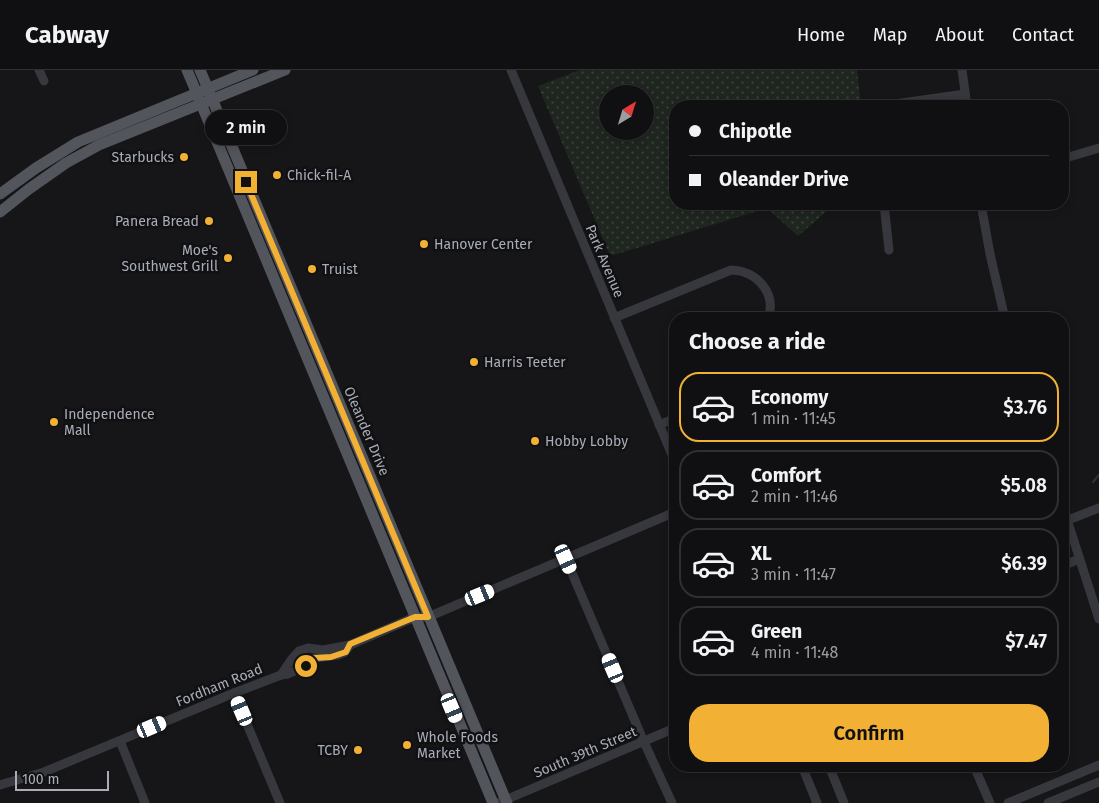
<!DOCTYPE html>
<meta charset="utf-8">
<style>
:root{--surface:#101012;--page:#19191b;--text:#f1f3f6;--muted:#9c9d9f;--line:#303032;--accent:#f2b134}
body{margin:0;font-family:"Fira Sans",sans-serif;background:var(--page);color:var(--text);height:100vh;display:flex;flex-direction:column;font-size:19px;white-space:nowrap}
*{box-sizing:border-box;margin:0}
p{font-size:16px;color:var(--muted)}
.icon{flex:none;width:28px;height:28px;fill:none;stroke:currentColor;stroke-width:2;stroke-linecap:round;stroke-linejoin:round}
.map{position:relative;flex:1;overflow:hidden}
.drawer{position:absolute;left:669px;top:242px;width:400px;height:460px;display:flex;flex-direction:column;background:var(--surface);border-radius:20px;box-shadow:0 2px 8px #0003,0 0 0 1px var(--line)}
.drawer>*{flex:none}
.banner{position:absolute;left:669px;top:30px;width:400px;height:110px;border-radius:20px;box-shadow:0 2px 8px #0003,0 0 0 1px var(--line);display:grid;align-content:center;height:110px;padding:0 20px;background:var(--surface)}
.needle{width:32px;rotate:38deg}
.tools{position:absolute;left:599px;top:15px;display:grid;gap:10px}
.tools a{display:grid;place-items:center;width:55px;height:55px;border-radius:50%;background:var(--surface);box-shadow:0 2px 8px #0003,0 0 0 1px var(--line);font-size:25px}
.scale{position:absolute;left:15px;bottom:12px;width:94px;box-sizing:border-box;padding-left:5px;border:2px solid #a8adb8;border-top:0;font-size:14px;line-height:18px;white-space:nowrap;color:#a8adb8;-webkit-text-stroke:4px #111113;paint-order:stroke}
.end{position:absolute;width:22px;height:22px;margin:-11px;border:6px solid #f2b134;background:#111;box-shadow:0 0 0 2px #111}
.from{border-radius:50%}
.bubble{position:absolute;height:35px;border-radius:18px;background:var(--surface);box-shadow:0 2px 8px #0003,0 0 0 1px var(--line);font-size:16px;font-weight:600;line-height:35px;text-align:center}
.car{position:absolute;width:15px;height:30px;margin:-15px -8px;border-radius:6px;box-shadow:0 0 4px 1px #0007;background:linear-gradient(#fff 24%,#345 0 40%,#fff 0 76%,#345 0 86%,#fff 0)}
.banner b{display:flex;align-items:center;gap:18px;height:48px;font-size:19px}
.banner b+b{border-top:1px solid var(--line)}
.banner i{width:12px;height:12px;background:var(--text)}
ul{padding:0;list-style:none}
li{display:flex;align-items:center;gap:15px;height:70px;margin:0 10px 8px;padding:0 10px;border:2px solid var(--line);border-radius:20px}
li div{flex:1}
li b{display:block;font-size:19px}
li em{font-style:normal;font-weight:600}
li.on{border-color:var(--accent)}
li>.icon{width:45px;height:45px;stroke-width:1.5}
h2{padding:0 20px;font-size:22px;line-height:60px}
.button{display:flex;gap:10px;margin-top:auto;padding:10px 20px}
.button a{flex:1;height:58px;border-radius:20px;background:var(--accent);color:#111;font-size:20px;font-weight:600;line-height:58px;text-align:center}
header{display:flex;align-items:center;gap:30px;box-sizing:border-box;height:70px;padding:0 25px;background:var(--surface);border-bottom:1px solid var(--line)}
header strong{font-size:24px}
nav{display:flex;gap:28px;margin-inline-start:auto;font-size:18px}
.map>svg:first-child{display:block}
.park{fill:url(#park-dots);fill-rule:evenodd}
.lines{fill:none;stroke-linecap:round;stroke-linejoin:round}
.stream{stroke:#2c353c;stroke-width:2}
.minor{stroke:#37383d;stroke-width:9}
.major{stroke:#53555c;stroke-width:11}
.route{stroke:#f2b134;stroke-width:6}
.poi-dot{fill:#f2b134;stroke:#111113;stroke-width:2}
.labels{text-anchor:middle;stroke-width:5;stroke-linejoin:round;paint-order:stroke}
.poi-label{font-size:14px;fill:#a8adb8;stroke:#111113;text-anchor:start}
.street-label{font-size:14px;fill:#a8adb8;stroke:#111113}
</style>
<header>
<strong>Cabway</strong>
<nav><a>Home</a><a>Map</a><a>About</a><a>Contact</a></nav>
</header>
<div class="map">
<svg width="1099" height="733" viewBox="0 0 1099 733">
<defs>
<pattern id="park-dots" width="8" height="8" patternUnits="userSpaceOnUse" patternTransform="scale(1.25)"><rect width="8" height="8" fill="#1e261f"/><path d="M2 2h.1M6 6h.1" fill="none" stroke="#3c433d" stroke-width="1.8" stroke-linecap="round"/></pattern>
</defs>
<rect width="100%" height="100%" fill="#161618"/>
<path class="park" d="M580,0H857L861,36H675V134H835L798,166L767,138L614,185L609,183L538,16ZM608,24H645V61H608Z"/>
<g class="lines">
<path class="stream" d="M1093,412L1099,405"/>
<g class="minor">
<path d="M39,0L44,11"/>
<path d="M511,0L675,392"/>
<path d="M962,0L967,36"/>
<path d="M881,36L965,24"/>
<path d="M1062,89L1099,78"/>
<path d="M884,134L889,180"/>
<path d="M981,134L990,184L1005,249"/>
<path d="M614,248L731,200C757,201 777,223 768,249"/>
<path d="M659,355L675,348"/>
<path d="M1062,434L1099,549"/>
<path d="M1068,450L1099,438"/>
<path d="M566,489L644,672L672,733"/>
<path d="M1062,496L1079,489"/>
<path d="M281,605L291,590L299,581L308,578L323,580L350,575L415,547H428L675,442"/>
<path d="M234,623L280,733"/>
<path d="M120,671L145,733"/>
<path d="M802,696L817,733"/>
<path d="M829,696L844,733"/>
<path d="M974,696L990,733"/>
<path d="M0,715L44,702L234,623L281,605L288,604L306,596L315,588L338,585L345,582L350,575"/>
<path d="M498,733L675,658"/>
<path d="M1008,733L1099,695"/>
<path d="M1048,733L1099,712"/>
</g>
<g class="major">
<path d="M187,0L493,733"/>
<path d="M200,0L507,733"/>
<path d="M0,124L36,98L78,72L253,0"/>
<path d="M0,142L29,119L66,93L99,75L285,0"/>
</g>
</g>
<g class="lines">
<path class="route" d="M246,112L428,547H415L350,574L346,582L331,587L315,588L306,596"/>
</g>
<g class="poi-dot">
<circle cx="184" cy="87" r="5"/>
<circle cx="277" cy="105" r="5"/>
<circle cx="209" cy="151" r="5"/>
<circle cx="424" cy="174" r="5"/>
<circle cx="228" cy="188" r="5"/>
<circle cx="312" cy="199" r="5"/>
<circle cx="474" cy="292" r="5"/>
<circle cx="54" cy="352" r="5"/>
<circle cx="535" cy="371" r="5"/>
<circle cx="407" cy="675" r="5"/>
<circle cx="358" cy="680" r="5"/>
</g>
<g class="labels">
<g class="poi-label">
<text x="174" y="92" text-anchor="end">Starbucks</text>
<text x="287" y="110">Chick-fil-A</text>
<text x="199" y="156" text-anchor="end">Panera Bread</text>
<text x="434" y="179">Hanover Center</text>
<text x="218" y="185" text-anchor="end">Moe's<tspan x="218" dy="16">Southwest Grill</tspan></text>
<text x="322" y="204">Truist</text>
<text x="484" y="297">Harris Teeter</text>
<text x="64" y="349">Independence<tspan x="64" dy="16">Mall</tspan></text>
<text x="545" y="376">Hobby Lobby</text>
<text x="417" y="672">Whole Foods<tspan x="417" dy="16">Market</tspan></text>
<text x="348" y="685" text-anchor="end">TCBY</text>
</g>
<g class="street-label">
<text transform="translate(605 191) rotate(67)" y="5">Park Avenue</text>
<text transform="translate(367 361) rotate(67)" y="5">Oleander Drive</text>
<text transform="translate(219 615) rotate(-22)" y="5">Fordham Road</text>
<text transform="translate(585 682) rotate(-23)" y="5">South 39th Street</text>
</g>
</g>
</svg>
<div class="tools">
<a><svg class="needle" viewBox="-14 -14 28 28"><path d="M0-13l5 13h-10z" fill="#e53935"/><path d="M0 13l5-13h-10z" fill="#9c9d9f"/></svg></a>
</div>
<div class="scale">100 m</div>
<i class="end from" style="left:306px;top:596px"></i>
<i class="end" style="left:246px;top:112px"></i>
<div class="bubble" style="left:205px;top:40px;width:82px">2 min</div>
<i class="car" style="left:566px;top:489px;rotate:156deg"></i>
<i class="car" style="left:480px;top:525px;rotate:68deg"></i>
<i class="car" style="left:613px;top:598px;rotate:337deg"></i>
<i class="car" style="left:452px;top:638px;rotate:157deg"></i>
<i class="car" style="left:242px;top:641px;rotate:337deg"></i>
<i class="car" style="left:152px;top:657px;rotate:67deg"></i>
<div class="banner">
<b><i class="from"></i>Chipotle</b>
<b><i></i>Oleander Drive</b>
</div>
<section class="drawer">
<h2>Choose a ride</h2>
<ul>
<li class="on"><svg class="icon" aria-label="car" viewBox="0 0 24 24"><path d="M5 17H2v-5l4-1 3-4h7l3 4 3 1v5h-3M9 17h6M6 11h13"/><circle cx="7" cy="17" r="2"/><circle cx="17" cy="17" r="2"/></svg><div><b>Economy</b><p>1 min · 11:45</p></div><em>$3.76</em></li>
<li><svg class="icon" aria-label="car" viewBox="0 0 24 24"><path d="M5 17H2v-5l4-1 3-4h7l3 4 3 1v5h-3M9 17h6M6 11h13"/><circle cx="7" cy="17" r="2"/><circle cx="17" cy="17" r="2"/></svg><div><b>Comfort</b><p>2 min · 11:46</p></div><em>$5.08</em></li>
<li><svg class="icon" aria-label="car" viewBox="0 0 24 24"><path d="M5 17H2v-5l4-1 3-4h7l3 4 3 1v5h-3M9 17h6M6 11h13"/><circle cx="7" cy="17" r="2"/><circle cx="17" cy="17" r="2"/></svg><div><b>XL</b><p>3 min · 11:47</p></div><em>$6.39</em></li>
<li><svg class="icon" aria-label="car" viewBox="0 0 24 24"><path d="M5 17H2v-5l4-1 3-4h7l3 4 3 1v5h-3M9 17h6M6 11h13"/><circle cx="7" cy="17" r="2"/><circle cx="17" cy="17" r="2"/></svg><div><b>Green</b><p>4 min · 11:48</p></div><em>$7.47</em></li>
</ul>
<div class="button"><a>Confirm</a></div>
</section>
</div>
